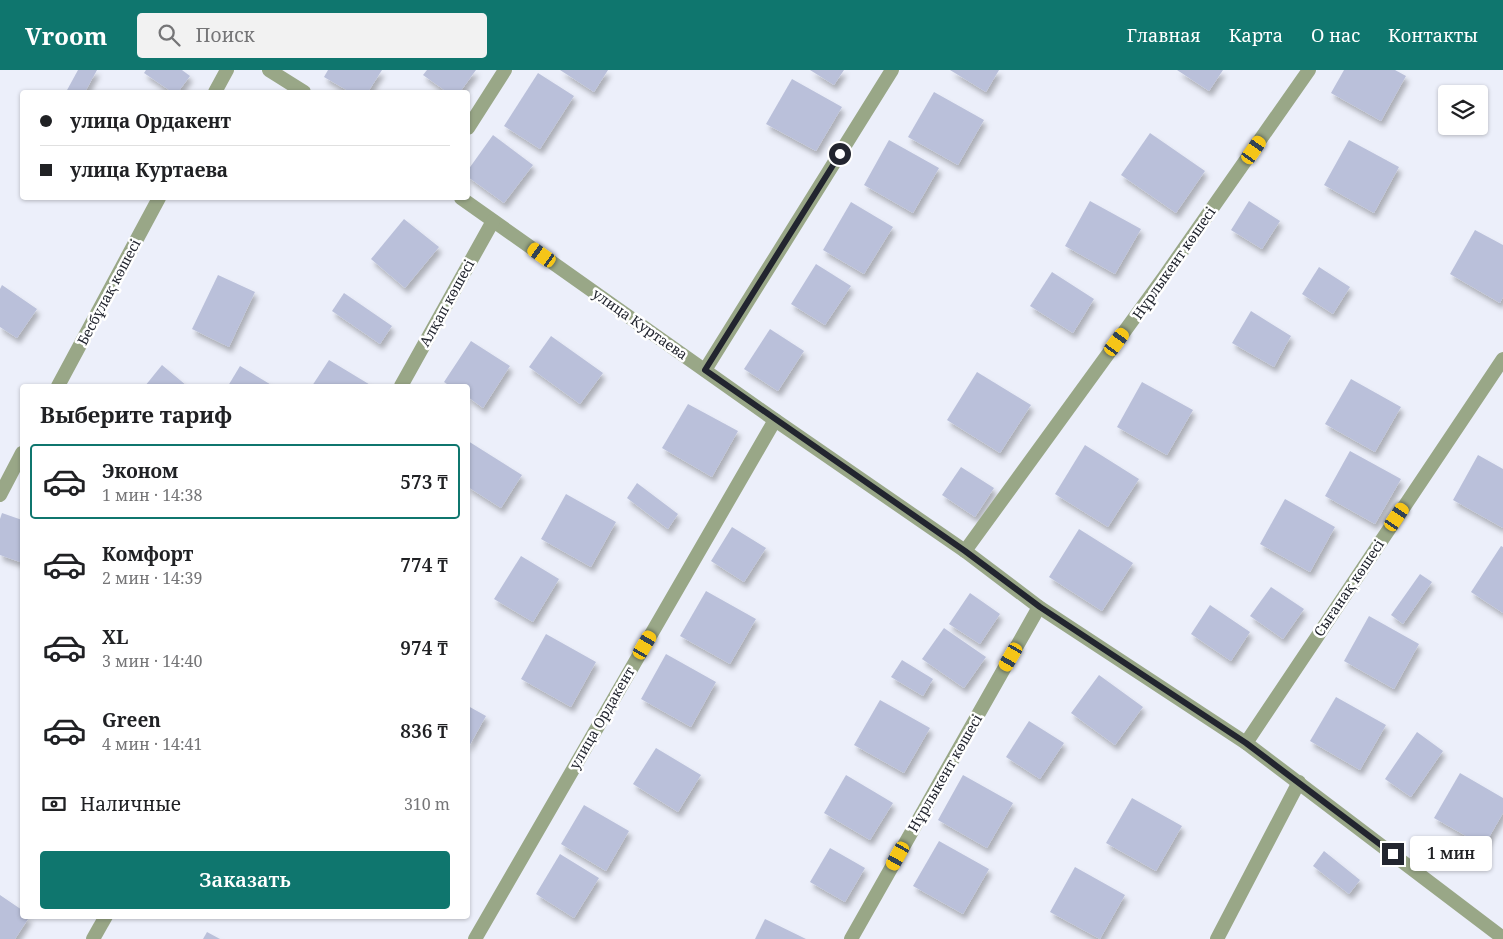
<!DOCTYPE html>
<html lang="ru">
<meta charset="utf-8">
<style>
:root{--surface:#fff;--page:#f2f2f2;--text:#202124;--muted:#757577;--line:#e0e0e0;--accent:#0f766e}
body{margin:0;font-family:"Noto Serif",serif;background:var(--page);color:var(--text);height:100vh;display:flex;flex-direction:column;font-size:19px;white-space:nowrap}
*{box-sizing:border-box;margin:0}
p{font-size:16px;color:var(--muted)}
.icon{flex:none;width:28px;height:28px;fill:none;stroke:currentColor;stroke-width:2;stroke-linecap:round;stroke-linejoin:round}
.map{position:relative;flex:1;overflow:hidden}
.side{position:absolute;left:20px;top:314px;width:450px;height:535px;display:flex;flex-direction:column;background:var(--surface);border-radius:5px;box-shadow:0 1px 4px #0004}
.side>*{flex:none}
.guide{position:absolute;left:20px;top:20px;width:450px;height:110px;border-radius:5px;box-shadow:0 1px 4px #0004;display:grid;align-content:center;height:110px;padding:0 20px;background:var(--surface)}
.fabs{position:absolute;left:1438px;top:15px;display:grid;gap:10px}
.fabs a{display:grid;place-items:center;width:50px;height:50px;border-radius:5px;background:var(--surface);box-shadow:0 1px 4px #0004;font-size:25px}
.end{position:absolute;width:22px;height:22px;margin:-11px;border:6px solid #22252f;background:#fff;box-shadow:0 0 0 2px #fff}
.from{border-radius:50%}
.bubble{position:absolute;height:35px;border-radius:5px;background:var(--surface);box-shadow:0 1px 4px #0004;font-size:16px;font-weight:600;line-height:35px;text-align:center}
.car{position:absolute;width:15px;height:30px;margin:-15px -8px;border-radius:6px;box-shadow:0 0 4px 1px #0007;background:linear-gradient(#f5c518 24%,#345 0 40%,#f5c518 0 76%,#345 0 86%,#f5c518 0)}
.guide b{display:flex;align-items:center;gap:18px;height:48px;font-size:19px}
.guide b+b{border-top:1px solid var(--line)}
.guide i{width:12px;height:12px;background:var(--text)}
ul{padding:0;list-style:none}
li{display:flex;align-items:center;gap:15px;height:75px;margin:0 10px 8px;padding:0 10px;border:2px solid transparent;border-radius:5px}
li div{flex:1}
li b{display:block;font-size:19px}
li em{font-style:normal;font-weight:600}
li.current{border-color:var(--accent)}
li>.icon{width:45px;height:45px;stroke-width:1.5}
h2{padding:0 20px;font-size:22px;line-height:60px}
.pay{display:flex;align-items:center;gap:12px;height:55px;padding:0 20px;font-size:19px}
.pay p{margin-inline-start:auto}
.cta{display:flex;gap:10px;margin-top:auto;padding:10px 20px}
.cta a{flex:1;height:58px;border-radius:5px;background:var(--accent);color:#fff;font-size:20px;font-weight:600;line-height:58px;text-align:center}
header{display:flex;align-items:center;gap:30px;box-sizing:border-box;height:70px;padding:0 25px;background:var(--accent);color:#fff}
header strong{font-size:24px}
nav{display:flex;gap:28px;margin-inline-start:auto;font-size:18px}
.search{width:350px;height:45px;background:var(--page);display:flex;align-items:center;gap:12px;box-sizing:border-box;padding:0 18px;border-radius:5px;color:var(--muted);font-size:19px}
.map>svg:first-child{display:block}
.building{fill:#bac0da;filter:url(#shadow)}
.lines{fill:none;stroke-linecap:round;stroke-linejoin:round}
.minor{stroke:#99a787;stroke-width:14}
.route{stroke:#22252f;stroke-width:6}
.labels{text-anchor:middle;stroke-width:5;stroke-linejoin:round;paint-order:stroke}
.street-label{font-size:14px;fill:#22252f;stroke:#fff}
</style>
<header>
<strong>Vroom</strong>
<div class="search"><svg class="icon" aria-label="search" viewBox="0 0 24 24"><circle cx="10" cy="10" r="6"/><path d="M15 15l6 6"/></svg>Поиск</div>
<nav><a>Главная</a><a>Карта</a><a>О нас</a><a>Контакты</a></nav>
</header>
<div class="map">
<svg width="1503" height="869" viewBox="0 0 1503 869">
<defs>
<filter id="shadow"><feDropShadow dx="3" dy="5.5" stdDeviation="2.5" flood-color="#0004"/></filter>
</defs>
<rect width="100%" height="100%" fill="#eceffa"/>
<g class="building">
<path d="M78,0H97L85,22H66Z"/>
<path d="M146,0H182L190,6L178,22H172L144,3Z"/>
<path d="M328,0H382L368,22H350L324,7Z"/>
<path d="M427,0H476L460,22H447L423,5Z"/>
<path d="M560,0H608L594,22Z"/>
<path d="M810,0H844L834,15Z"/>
<path d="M950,0H999L986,22Z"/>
<path d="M1177,0H1223L1209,21Z"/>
<path d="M1344,0H1395L1406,6L1381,51L1331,23Z"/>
<path d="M538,3L574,26L540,79L504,56Z"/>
<path d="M792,9L842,37L816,81L766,54Z"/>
<path d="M934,22L984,50L958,95L908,67Z"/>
<path d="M1150,63L1205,101L1176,143L1121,105Z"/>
<path d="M493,65L533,95L504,133L468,107V100Z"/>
<path d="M889,70L939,98L913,143L864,115Z"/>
<path d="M1349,70L1399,97L1374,143L1324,115Z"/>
<path d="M1090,131L1141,159L1115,204L1065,176Z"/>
<path d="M1249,131L1280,151L1262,179L1231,160Z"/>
<path d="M851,132L893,157L864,204L823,180Z"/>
<path d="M404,149L439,177L405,218L371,189Z"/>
<path d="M1475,160L1503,175V227L1500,233L1450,204Z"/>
<path d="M816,194L851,216L825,255L791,234Z"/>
<path d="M1319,197L1350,217L1333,244L1302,224Z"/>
<path d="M1052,202L1094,229L1073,263L1030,236Z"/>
<path d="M218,205L255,222L229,277L192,259Z"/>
<path d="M2,215L37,239L17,268L0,257V219Z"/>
<path d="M344,223L392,256L380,274L332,241Z"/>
<path d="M1251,241L1291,266L1274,297L1232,273Z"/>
<path d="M770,259L804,281L778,321L744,299Z"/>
<path d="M551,266L603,303L580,334L529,297Z"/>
<path d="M471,271L510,296L483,338L468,327V316H450L444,312Z"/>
<path d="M329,290L372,316H312Z"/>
<path d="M162,295L187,316H145Z"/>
<path d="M240,296L273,316H228Z"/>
<path d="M977,302L1031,335L1000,383L947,350Z"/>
<path d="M1351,309L1401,337L1375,382L1325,354Z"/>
<path d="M1142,312L1193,340L1167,385L1117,357Z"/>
<path d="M688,334L738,361L712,407L662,378Z"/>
<path d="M468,371L522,405L501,438L468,417Z"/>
<path d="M1085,375L1139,409L1108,457L1055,424Z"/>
<path d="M1350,381L1401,409L1375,454L1325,426Z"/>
<path d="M1478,385L1503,399V458L1453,430Z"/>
<path d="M961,397L994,418L975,447L942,425Z"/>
<path d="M637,413L678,444L668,459L627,428Z"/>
<path d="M566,424L616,452L591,497L541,469Z"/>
<path d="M1285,429L1335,457L1310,502L1260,474Z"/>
<path d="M2,443L22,450L20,492L0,485V449Z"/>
<path d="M732,457L766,478L744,512L711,491Z"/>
<path d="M1079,459L1133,493L1102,541L1049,507Z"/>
<path d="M1501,476L1503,477V543L1471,522Z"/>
<path d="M521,486L559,509L533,552L494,529Z"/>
<path d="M1420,504L1432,512L1403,554L1391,545Z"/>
<path d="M1271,517L1304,539L1283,569L1250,546Z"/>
<path d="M706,521L756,549L730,594L680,566Z"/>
<path d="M970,523L1000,544L980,574L949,554Z"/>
<path d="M1210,535L1250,562L1231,591L1191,564Z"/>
<path d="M1369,546L1419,574L1394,619L1344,591Z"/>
<path d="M944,558L986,587L964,618L922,589Z"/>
<path d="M546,564L596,592L571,637L521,609Z"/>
<path d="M666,584L716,612L691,657L641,629Z"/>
<path d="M902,590L933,609L923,626L891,607Z"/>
<path d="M1099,605L1143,637L1115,675L1071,643Z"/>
<path d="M1336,627L1386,655L1360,700L1310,671Z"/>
<path d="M880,630L930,658L904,703L854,675Z"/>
<path d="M468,636L486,646L468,678Z"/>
<path d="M1029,651L1064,673L1040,709L1006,687Z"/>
<path d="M1417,662L1443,681L1411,727L1385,709Z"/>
<path d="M656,678L701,705L678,742L633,714Z"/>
<path d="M1460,703L1503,728V743L1484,776L1434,748Z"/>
<path d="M846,705L893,733L870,770L824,743Z"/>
<path d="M963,705L1013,733L987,778L938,750Z"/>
<path d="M1132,728L1182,756L1156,801L1106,773Z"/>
<path d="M584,735L629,761L606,801L561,774Z"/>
<path d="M939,771L989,799L963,844L913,816Z"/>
<path d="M830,778L865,798L845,832L810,812Z"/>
<path d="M1324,781L1360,810L1349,824L1313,796Z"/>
<path d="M560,784L599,808L574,848L536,824Z"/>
<path d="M1075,797L1125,825L1100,869L1050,842Z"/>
<path d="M0,825L22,840V846H30L15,869H0Z"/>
<path d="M765,849L806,869H755Z"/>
<path d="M207,862L220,869H203Z"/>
</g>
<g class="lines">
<g class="minor">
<path d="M269,0L304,22"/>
<path d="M215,22L227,0"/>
<path d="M468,58L505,0"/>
<path d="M461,128L775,350L965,481L1039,537L1246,673L1503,868"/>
<path d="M705,300L892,0"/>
<path d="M58,316L159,128"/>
<path d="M401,316L493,151"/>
<path d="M0,425L22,383"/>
<path d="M965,481L1164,207L1309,0"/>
<path d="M1246,673L1503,289"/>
<path d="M93,869L106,846"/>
<path d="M475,869L775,350"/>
<path d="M851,869L1039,537"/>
<path d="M1217,869L1299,712"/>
</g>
</g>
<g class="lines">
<path class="route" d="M840,84L705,300L965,481L1040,537L1246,673L1393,784"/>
</g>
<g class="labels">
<g class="street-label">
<text transform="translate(1174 193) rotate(-55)" y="5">Нұрлыкент көшесі</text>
<text transform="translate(109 222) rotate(-62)" y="5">Бесбұлақ көшесі</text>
<text transform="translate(447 233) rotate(-61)" y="5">Алқап көшесі</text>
<text transform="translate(640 254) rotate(35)" y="5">улица Куртаева</text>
<text transform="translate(1349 518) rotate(-56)" y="5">Сығанақ көшесі</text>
<text transform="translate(602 648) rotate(-60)" y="5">улица Ордакент</text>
<text transform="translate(945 703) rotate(-60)" y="5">Нұрлыкент көшесі</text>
</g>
</g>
</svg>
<div class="fabs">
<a><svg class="icon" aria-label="layers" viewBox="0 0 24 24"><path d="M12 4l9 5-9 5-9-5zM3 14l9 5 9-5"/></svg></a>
</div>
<i class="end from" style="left:840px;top:84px"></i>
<i class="end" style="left:1393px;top:784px"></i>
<div class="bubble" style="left:1410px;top:766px;width:82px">1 мин</div>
<i class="car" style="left:1254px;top:80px;rotate:35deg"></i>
<i class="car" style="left:542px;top:185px;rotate:305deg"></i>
<i class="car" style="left:1117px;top:272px;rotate:36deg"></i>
<i class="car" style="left:1397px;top:447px;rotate:34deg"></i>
<i class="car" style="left:645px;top:575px;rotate:30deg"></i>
<i class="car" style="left:1011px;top:587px;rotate:210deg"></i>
<i class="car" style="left:898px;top:786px;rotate:209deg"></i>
<div class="guide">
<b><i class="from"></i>улица Ордакент</b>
<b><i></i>улица Куртаева</b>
</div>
<section class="side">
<h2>Выберите тариф</h2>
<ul>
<li class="current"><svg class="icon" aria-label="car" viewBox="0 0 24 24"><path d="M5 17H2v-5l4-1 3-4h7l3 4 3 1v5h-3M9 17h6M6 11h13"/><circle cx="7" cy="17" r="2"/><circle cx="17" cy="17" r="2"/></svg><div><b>Эконом</b><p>1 мин · 14:38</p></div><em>573 ₸</em></li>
<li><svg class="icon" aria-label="car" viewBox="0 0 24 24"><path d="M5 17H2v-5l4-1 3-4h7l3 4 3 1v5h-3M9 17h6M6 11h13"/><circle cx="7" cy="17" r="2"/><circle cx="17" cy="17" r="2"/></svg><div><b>Комфорт</b><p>2 мин · 14:39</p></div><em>774 ₸</em></li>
<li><svg class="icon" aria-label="car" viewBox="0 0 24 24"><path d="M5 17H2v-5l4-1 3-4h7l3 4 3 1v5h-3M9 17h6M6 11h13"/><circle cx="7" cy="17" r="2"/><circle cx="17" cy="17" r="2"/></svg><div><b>XL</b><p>3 мин · 14:40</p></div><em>974 ₸</em></li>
<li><svg class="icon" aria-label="car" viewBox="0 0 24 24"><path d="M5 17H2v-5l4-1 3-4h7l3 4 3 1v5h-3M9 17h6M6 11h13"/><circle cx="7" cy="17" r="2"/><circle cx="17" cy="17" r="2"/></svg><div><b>Green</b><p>4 мин · 14:41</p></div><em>836 ₸</em></li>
</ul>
<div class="pay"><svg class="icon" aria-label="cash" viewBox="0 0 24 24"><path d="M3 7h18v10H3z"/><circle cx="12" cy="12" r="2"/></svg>Наличные<p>310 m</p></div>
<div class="cta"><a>Заказать</a></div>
</section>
</div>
